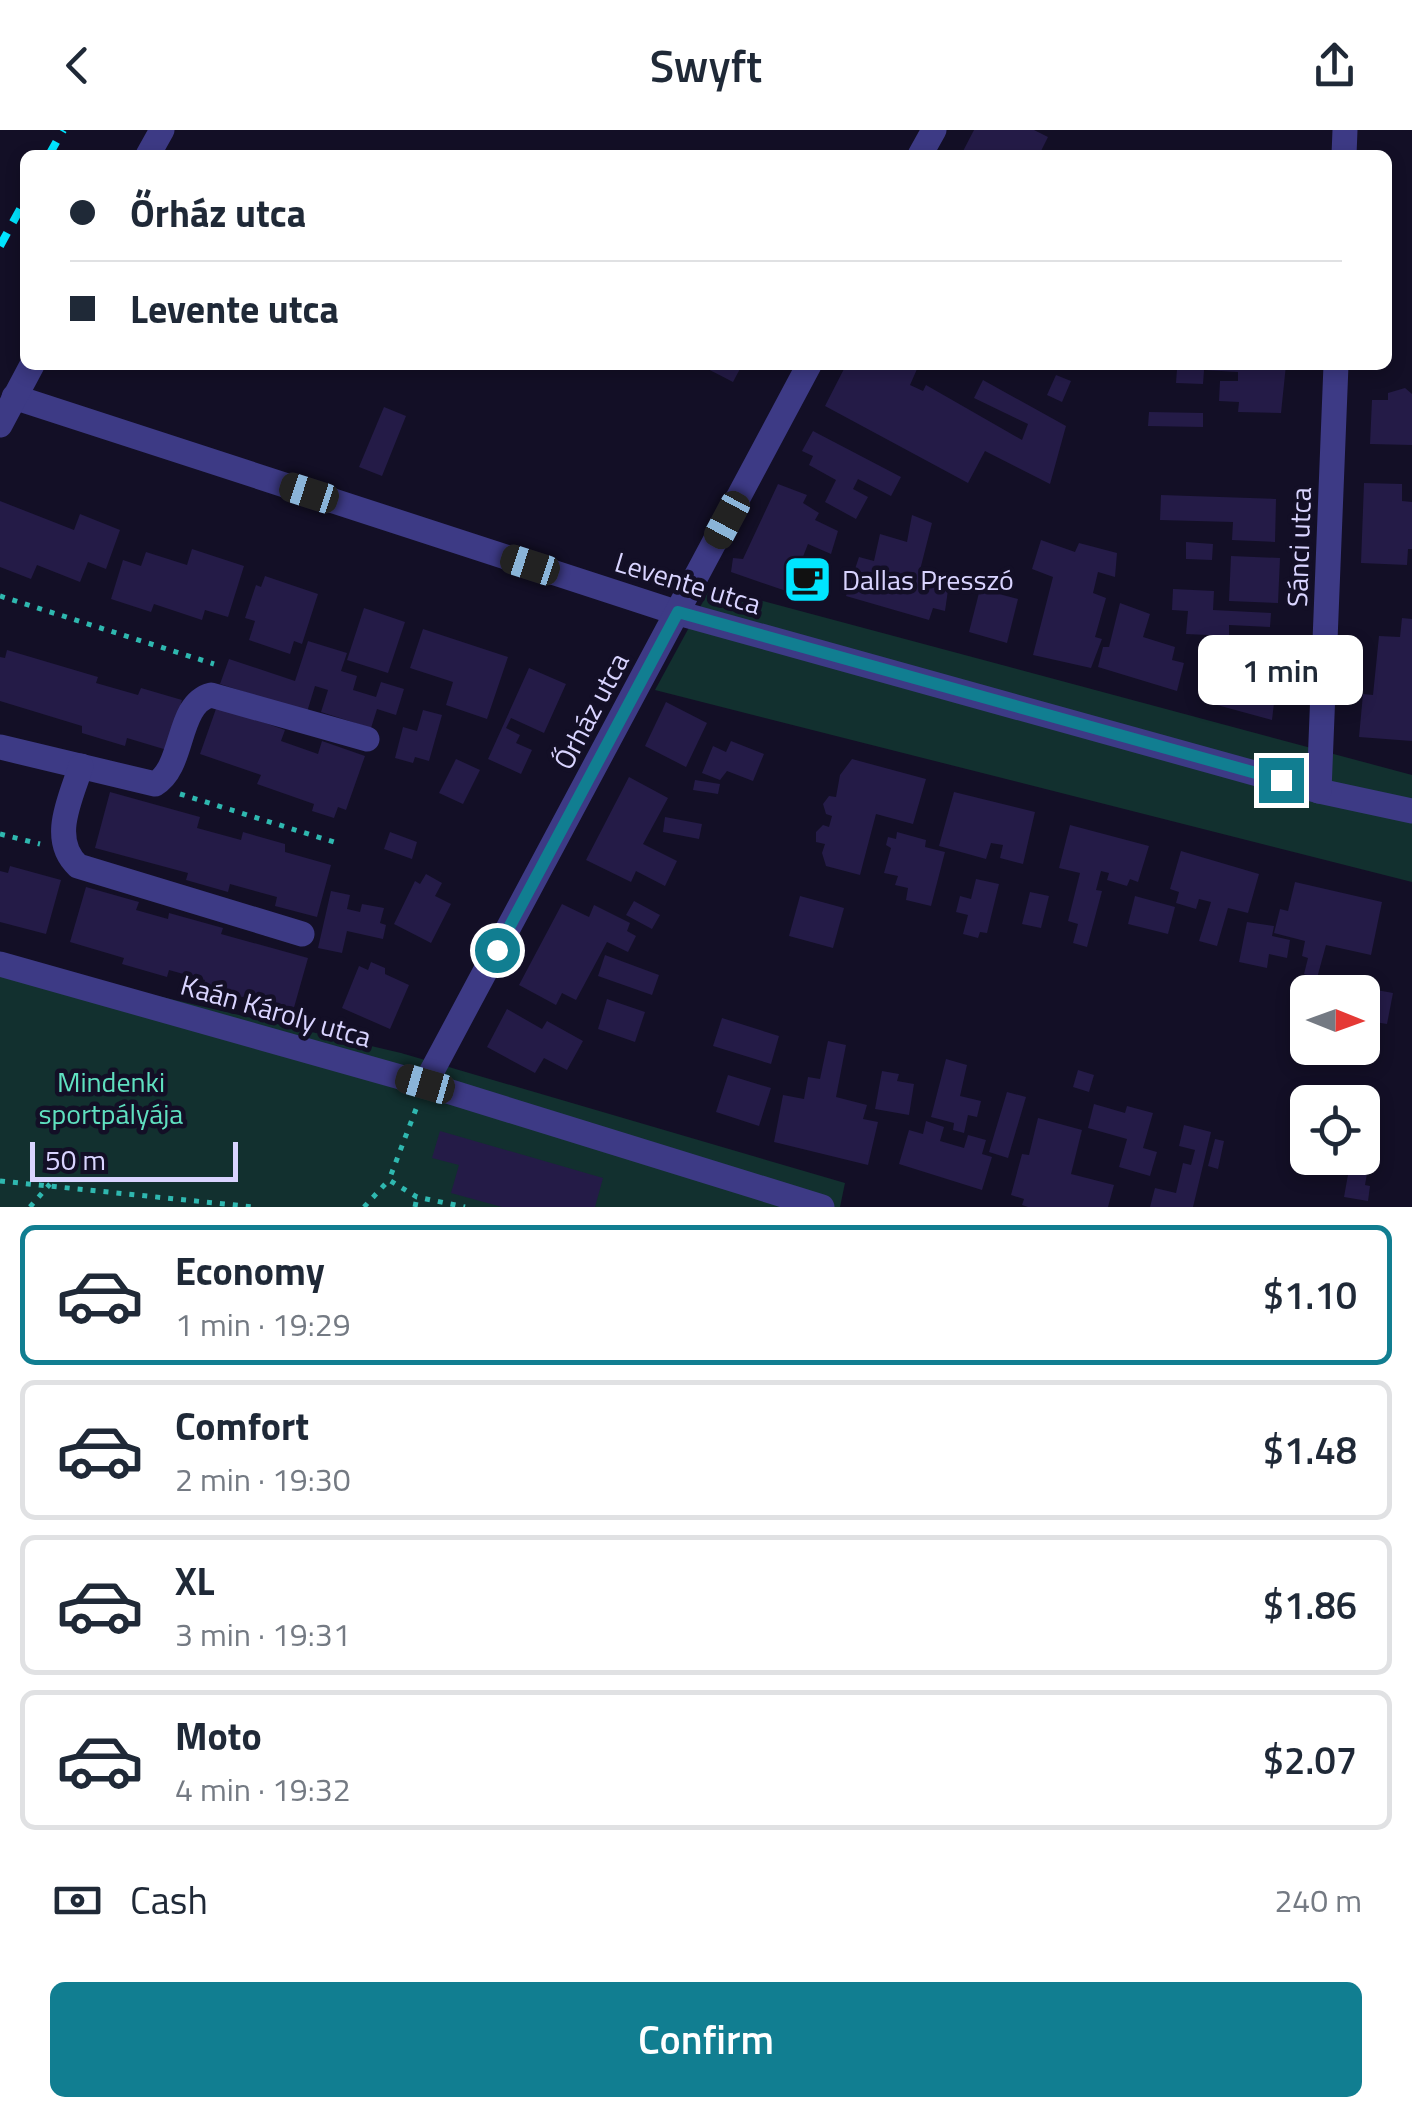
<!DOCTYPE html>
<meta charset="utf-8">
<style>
:root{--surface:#fff;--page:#f2f2f3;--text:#1f2937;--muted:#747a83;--line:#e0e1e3;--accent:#117e91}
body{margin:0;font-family:"Titillium Web",sans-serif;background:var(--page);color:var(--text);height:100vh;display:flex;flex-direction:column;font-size:38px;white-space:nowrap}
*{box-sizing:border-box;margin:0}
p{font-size:32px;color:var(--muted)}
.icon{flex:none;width:55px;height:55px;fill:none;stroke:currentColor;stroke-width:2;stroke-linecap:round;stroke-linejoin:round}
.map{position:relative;height:1077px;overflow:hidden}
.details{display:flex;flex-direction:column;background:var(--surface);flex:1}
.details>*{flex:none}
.top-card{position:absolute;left:20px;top:20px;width:1372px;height:220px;border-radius:15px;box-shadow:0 5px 15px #0003;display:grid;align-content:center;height:220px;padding:0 50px;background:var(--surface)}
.needle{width:65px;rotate:91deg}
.controls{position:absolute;left:1290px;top:845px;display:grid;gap:20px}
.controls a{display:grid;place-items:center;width:90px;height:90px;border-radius:15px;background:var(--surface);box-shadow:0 5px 15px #0003;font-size:50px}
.scale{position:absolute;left:30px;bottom:25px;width:208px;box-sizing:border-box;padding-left:10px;border:5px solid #d9d4ff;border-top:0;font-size:28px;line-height:35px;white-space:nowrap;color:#d9d4ff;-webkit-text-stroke:8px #130f26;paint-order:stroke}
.end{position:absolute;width:45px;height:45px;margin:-22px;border:12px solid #117e91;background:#fff;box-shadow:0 0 0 5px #fff}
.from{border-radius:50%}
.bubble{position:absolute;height:70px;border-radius:15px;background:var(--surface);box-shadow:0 5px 15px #0003;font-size:32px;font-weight:600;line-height:70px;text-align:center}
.car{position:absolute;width:30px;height:60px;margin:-30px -15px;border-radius:12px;box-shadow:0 0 8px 2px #0007;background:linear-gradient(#222 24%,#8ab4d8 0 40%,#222 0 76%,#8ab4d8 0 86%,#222 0)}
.top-card b{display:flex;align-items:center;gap:35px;height:95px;font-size:38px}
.top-card b+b{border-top:2px solid var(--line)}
.top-card i{width:25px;height:25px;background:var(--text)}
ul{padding:18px 0 0;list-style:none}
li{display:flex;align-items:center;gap:30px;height:140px;margin:0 20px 15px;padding:0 30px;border:5px solid var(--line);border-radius:15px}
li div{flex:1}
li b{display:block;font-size:38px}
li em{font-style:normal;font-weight:600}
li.on{border-color:var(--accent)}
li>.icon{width:90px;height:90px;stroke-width:1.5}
.pay{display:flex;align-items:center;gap:25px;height:110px;padding:0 50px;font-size:38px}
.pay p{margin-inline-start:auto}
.button{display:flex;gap:20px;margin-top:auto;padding:20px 50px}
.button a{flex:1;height:115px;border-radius:15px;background:var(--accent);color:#fff;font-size:40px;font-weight:600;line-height:115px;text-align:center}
header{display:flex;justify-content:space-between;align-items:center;height:130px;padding:0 50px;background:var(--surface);font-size:45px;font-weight:600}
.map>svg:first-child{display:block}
.green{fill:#12302f}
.building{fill:#241b47}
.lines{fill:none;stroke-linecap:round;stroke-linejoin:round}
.path{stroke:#2fb8b0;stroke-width:5;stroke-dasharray:5 8;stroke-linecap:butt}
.minor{stroke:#3d3a85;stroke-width:25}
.rail{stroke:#00e5ff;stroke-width:8;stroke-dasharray:15 12;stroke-linecap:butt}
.route{stroke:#117e91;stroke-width:12}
.labels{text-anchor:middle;stroke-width:9;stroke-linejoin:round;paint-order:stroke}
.street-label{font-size:28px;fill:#d9d4ff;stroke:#130f26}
.poi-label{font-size:28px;fill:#d9d4ff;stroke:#130f26;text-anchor:start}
.park-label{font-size:28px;fill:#5fe0c0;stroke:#130f26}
</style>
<header><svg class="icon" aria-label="back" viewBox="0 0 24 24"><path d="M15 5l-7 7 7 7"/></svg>Swyft<svg class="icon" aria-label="share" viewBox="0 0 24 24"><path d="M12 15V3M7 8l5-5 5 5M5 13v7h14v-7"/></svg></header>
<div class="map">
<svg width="1412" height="1077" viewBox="0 0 1412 1077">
<rect width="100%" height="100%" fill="#130f26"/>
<g class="green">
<path d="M711,457L1412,645V752L655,560Z"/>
<path d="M0,829L401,923L845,1053L840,1077H0Z"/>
</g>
<g class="building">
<path d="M974,0H1034L1048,7L1039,25H961Z"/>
<path d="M700,235H742L733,252Z"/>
<path d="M846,235H910L917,239L910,255L923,261L926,255L1022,310L1028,294L974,268L983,250L1066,296L1050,354L985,321L968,353L825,276Z"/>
<path d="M1195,235H1286L1281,283L1238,282L1239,272L1219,271L1220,251H1238V242L1204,240L1203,254L1176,253L1177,239L1195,240Z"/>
<path d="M1056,245L1071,251L1062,272L1047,265Z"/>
<path d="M1405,258L1412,264V315L1370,314L1372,270H1388V263Z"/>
<path d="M384,277L406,286L382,346L359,337Z"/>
<path d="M1149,282L1203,283V297L1148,296Z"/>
<path d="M813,301L901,347L891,366L858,349L853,359L868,367L856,389L825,372L836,350L809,335L813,326L802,321Z"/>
<path d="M1364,353L1402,354V371L1412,372V419H1408L1407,435L1361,433Z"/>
<path d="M778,354L807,365L803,373L819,383L815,390L838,401L831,424L808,414L789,462L731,442L733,428L743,429Z"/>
<path d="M1161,365L1276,369L1275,412L1232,410L1233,392L1160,390Z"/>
<path d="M0,371L74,400L80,384L120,400L106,439L88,432L80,452L37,435L31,449L0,437Z"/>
<path d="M912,385L932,393L920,440L942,447L940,456L948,460L945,481L933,478L929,490L846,466L859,427L874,431L880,404L907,412Z"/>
<path d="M1041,410L1075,422L1079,413L1117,423L1115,447L1098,442L1093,463L1106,468L1095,507L1102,509L1091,538L1033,525L1053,447L1032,439Z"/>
<path d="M1186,412L1213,414L1212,430L1186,429Z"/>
<path d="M192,419L244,436L228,487L205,480L202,490L154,474L151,482L111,469L123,430L141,436L146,422L187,435Z"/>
<path d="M1231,426L1280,428L1278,473L1229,471Z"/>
<path d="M265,446L318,464L302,514L294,511L290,524L249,510L255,491L245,488L256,455L261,457Z"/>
<path d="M980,459L1018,469L1007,513L969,502Z"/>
<path d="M1173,459L1214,461L1213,480L1271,483L1270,497L1229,495V506L1186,504L1188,481L1172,480Z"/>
<path d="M1120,473L1150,484L1143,507L1175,517L1172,530L1184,533L1177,561L1098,537L1103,517H1109Z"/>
<path d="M364,478L405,492L388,543L347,530Z"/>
<path d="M1402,488L1412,489V611L1359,607L1363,564L1373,565L1379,506L1400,507Z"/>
<path d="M423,499L508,527L487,589L446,575L453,552L410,538Z"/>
<path d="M308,511L347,523L341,541L357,546L353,560L376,567L381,552L404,559L396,585L377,579L371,598L321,582L328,560L315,556L307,582L220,554L229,529L295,551Z"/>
<path d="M1251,517L1273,521L1277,547L1272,590L1217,575L1225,535L1234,537L1238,522L1249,526Z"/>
<path d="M7,520L98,547L96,553L138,565L141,558L182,570L167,620L127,608L125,616L82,603V596L0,571V527L5,528Z"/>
<path d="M529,538L566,554L544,603L511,588L506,598L520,605L516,613L532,620L521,644L488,629Z"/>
<path d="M666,572L707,593L686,637L645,616Z"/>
<path d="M217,576L285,600L281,611L318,624L322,611L365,626L346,680L338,677L334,688L312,681L314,674L257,654L261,645L200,624Z"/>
<path d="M423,580L442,585L429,631L415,627L413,633L395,628L403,597L417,601Z"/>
<path d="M731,611L764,624L753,651L727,641L720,650L702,643L713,616L726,622Z"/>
<path d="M456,629L480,640L463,674L439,663Z"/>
<path d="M852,629L926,649L913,694L876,684L860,745L826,736L822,723L825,714L816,712V702L823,695L829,697L832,686L826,684L823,674L829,666L836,667L840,645Z"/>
<path d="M629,647L668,668L643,714L677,731L665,756L636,741L631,752L586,730Z"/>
<path d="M695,650L720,654L718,664L693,660Z"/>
<path d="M110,662L200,687L197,698L241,710L243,702L285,714V722L331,735L317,787L275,776L277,767L230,754L228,762L186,750L188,743L95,718Z"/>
<path d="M954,662L1035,682L1023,734L1000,728L1003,715L991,713L986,729L939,716Z"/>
<path d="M665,687L702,694L699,709L663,702Z"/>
<path d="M1070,695L1149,716L1138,752L1130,749L1127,756L1107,750L1109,743L1101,741L1096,760L1102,761L1087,817L1073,813L1078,794L1068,791L1080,743L1059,738Z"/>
<path d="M390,702L417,712L412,729L384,719Z"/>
<path d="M897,702L926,710L925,717L945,722L931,776L906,770L908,758L895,755L898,746L884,743L891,718L886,715L888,707L896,709Z"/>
<path d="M1181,721L1259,744L1248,783L1228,778L1217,816L1199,811L1211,772L1199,769L1196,779L1176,773L1179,762L1170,759Z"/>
<path d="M10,736L61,750L46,804L0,792V741L8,743Z"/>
<path d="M426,744L442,753L435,766L451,774L431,813L394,794L415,751L420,754Z"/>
<path d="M976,749L999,754L987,803L980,802L978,808L963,804L968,785L956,782L960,766L971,769Z"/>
<path d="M1295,752L1382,772L1371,825L1326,815L1317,848L1304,844L1308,828L1302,826L1305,811L1274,803L1280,779L1288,781Z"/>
<path d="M86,757L139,772L136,780L168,789L169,783L223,798L221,804L308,828L293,881L203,856L205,850L169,840L167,847L122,834L124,828L70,812Z"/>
<path d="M331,761L350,765L347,779L360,782L362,774L384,778L380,793L386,795L383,809L347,801L342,823L318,818Z"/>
<path d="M1030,762L1049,766L1041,798L1022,794Z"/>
<path d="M800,766L844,778L833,818L789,806Z"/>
<path d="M1135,766L1175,777L1168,804L1128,794Z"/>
<path d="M634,771L660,785L652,799L626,785Z"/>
<path d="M562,774L589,787L594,775L630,793L627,801L636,806L628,822L607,812L576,870L562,863L556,875L519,855Z"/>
<path d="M1247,792L1274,796L1272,806L1290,810L1287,828L1269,824L1267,838L1239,832Z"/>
<path d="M605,825L659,845L652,865L598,846Z"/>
<path d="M371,832L385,838V844L409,855L390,899L342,878L359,836L368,840Z"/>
<path d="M1360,857L1393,863L1387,894L1362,890Z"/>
<path d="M607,869L645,882L635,912L598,899Z"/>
<path d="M507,879L542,899L547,891L583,911L567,940L544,928L535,943L487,917Z"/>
<path d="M722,888L779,906L771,934L713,916Z"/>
<path d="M828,911L846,915L836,967L867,975L863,989L878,992L868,1035L774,1012L783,965L804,969L808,947L820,949Z"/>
<path d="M946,929L967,935L960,966L981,971L977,987L968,985L964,1003L953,1000L954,993L931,987Z"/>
<path d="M1078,940L1094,945L1089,962L1073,957Z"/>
<path d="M882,941L899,944L897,951L914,954L909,985L875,979Z"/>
<path d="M728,945L771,958L759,996L716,982Z"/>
<path d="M1007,962L1026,967L1008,1028L989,1022Z"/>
<path d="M1094,974L1125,983L1127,976L1153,983L1143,1018L1157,1022L1150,1046L1119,1037L1127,1009L1088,998Z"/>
<path d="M1038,988L1082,1000L1071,1044L1114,1055L1108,1077H1028L1022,1075L1024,1069L1011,1065L1022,1024L1029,1025Z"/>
<path d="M926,991L944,997L940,1011L964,1018L968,1005L986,1010L982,1024L992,1027L982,1060L899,1034L909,1000L923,1004Z"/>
<path d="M1184,995L1211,1002L1193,1077H1150L1155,1058L1176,1063L1183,1033L1191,1035L1195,1020L1179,1016Z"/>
<path d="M440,1001L603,1048L595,1077H502L451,1063L459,1035L432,1028Z"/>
<path d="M1215,1009L1224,1011L1218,1039L1208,1036Z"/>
<path d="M1351,1028L1369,1032L1365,1055L1370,1056L1368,1071L1344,1067Z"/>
</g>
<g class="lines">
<g class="path">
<path d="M0,466L214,534"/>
<path d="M180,664L334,712"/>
<path d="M0,704L40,714"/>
<path d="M416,979L389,1050L417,1067L465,1077"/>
<path d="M0,1051L254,1077"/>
<path d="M30,1077L50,1054"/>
<path d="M364,1077L389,1050"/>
<path d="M415,1077L417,1067"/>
</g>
<g class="minor">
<path d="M148,25L162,0"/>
<path d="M920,25L934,0"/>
<path d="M1344,25L1345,0"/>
<path d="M14,267L678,483L1319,661L1412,681"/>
<path d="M0,295L32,235"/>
<path d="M0,617L155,654C185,637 176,574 211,565L367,609"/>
<path d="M81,636C71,668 49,709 78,736L302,804"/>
<path d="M1319,661L1336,235"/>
<path d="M0,834L425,954L822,1077"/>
<path d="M425,954L809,235"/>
</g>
<g class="rail">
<path d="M49,25L63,0"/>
<path d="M0,116L25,70"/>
</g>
</g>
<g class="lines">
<path class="route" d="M497,820L678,482L1281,650"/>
</g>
<defs>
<symbol id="cafe-square" viewBox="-11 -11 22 22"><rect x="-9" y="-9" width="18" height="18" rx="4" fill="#00e5ff" stroke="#130f26"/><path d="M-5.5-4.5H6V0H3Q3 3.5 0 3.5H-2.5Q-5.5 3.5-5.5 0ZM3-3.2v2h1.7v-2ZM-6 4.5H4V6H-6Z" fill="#111"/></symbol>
</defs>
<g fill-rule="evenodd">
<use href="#cafe-square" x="780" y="422" width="55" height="55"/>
</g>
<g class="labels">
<g class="street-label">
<text transform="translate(1299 417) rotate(-88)" y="10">Sánci utca</text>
<text transform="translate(688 453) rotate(17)" y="10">Levente utca</text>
<text transform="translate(591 581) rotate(-62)" y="10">Őrház utca</text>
<text transform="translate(276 881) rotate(16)" y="10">Kaán Károly utca</text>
</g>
<g class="poi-label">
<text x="842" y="460">Dallas Presszó</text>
</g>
<g class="park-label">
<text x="111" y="962">Mindenki<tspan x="111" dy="32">sportpályája</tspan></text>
</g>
</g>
</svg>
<div class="controls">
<a><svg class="needle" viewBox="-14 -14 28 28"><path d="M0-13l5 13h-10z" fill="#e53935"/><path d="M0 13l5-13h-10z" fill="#747a83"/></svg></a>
<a><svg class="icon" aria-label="locate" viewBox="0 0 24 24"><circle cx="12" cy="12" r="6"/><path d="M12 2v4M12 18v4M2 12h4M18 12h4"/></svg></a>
</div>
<div class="scale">50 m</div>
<i class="end from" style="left:497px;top:820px"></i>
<i class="end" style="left:1281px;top:650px"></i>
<div class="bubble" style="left:1198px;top:505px;width:165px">1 min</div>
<i class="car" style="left:309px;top:363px;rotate:288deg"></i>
<i class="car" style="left:727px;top:390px;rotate:208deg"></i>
<i class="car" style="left:530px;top:435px;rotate:288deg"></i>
<i class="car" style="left:425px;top:954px;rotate:286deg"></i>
<div class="top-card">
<b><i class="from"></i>Őrház utca</b>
<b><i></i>Levente utca</b>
</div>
</div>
<section class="details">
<ul>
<li class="on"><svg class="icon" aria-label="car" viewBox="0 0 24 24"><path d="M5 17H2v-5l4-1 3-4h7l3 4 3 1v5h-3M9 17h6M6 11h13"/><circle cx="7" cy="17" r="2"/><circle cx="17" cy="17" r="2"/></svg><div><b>Economy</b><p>1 min · 19:29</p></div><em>$1.10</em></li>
<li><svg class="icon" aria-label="car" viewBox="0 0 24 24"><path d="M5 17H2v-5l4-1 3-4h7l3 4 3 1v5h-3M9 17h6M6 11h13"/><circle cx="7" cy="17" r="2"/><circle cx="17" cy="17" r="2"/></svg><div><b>Comfort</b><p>2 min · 19:30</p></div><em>$1.48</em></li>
<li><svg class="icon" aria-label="car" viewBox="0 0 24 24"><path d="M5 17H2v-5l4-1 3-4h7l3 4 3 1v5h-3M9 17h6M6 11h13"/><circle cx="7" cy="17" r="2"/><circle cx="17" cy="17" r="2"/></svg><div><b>XL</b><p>3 min · 19:31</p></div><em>$1.86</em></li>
<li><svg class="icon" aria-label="car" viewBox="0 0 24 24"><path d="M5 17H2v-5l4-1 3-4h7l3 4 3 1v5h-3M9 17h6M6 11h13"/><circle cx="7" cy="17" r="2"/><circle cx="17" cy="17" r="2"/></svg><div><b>Moto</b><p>4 min · 19:32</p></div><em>$2.07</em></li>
</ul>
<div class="pay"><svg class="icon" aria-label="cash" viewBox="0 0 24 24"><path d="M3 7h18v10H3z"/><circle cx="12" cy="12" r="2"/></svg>Cash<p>240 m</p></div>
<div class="button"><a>Confirm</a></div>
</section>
